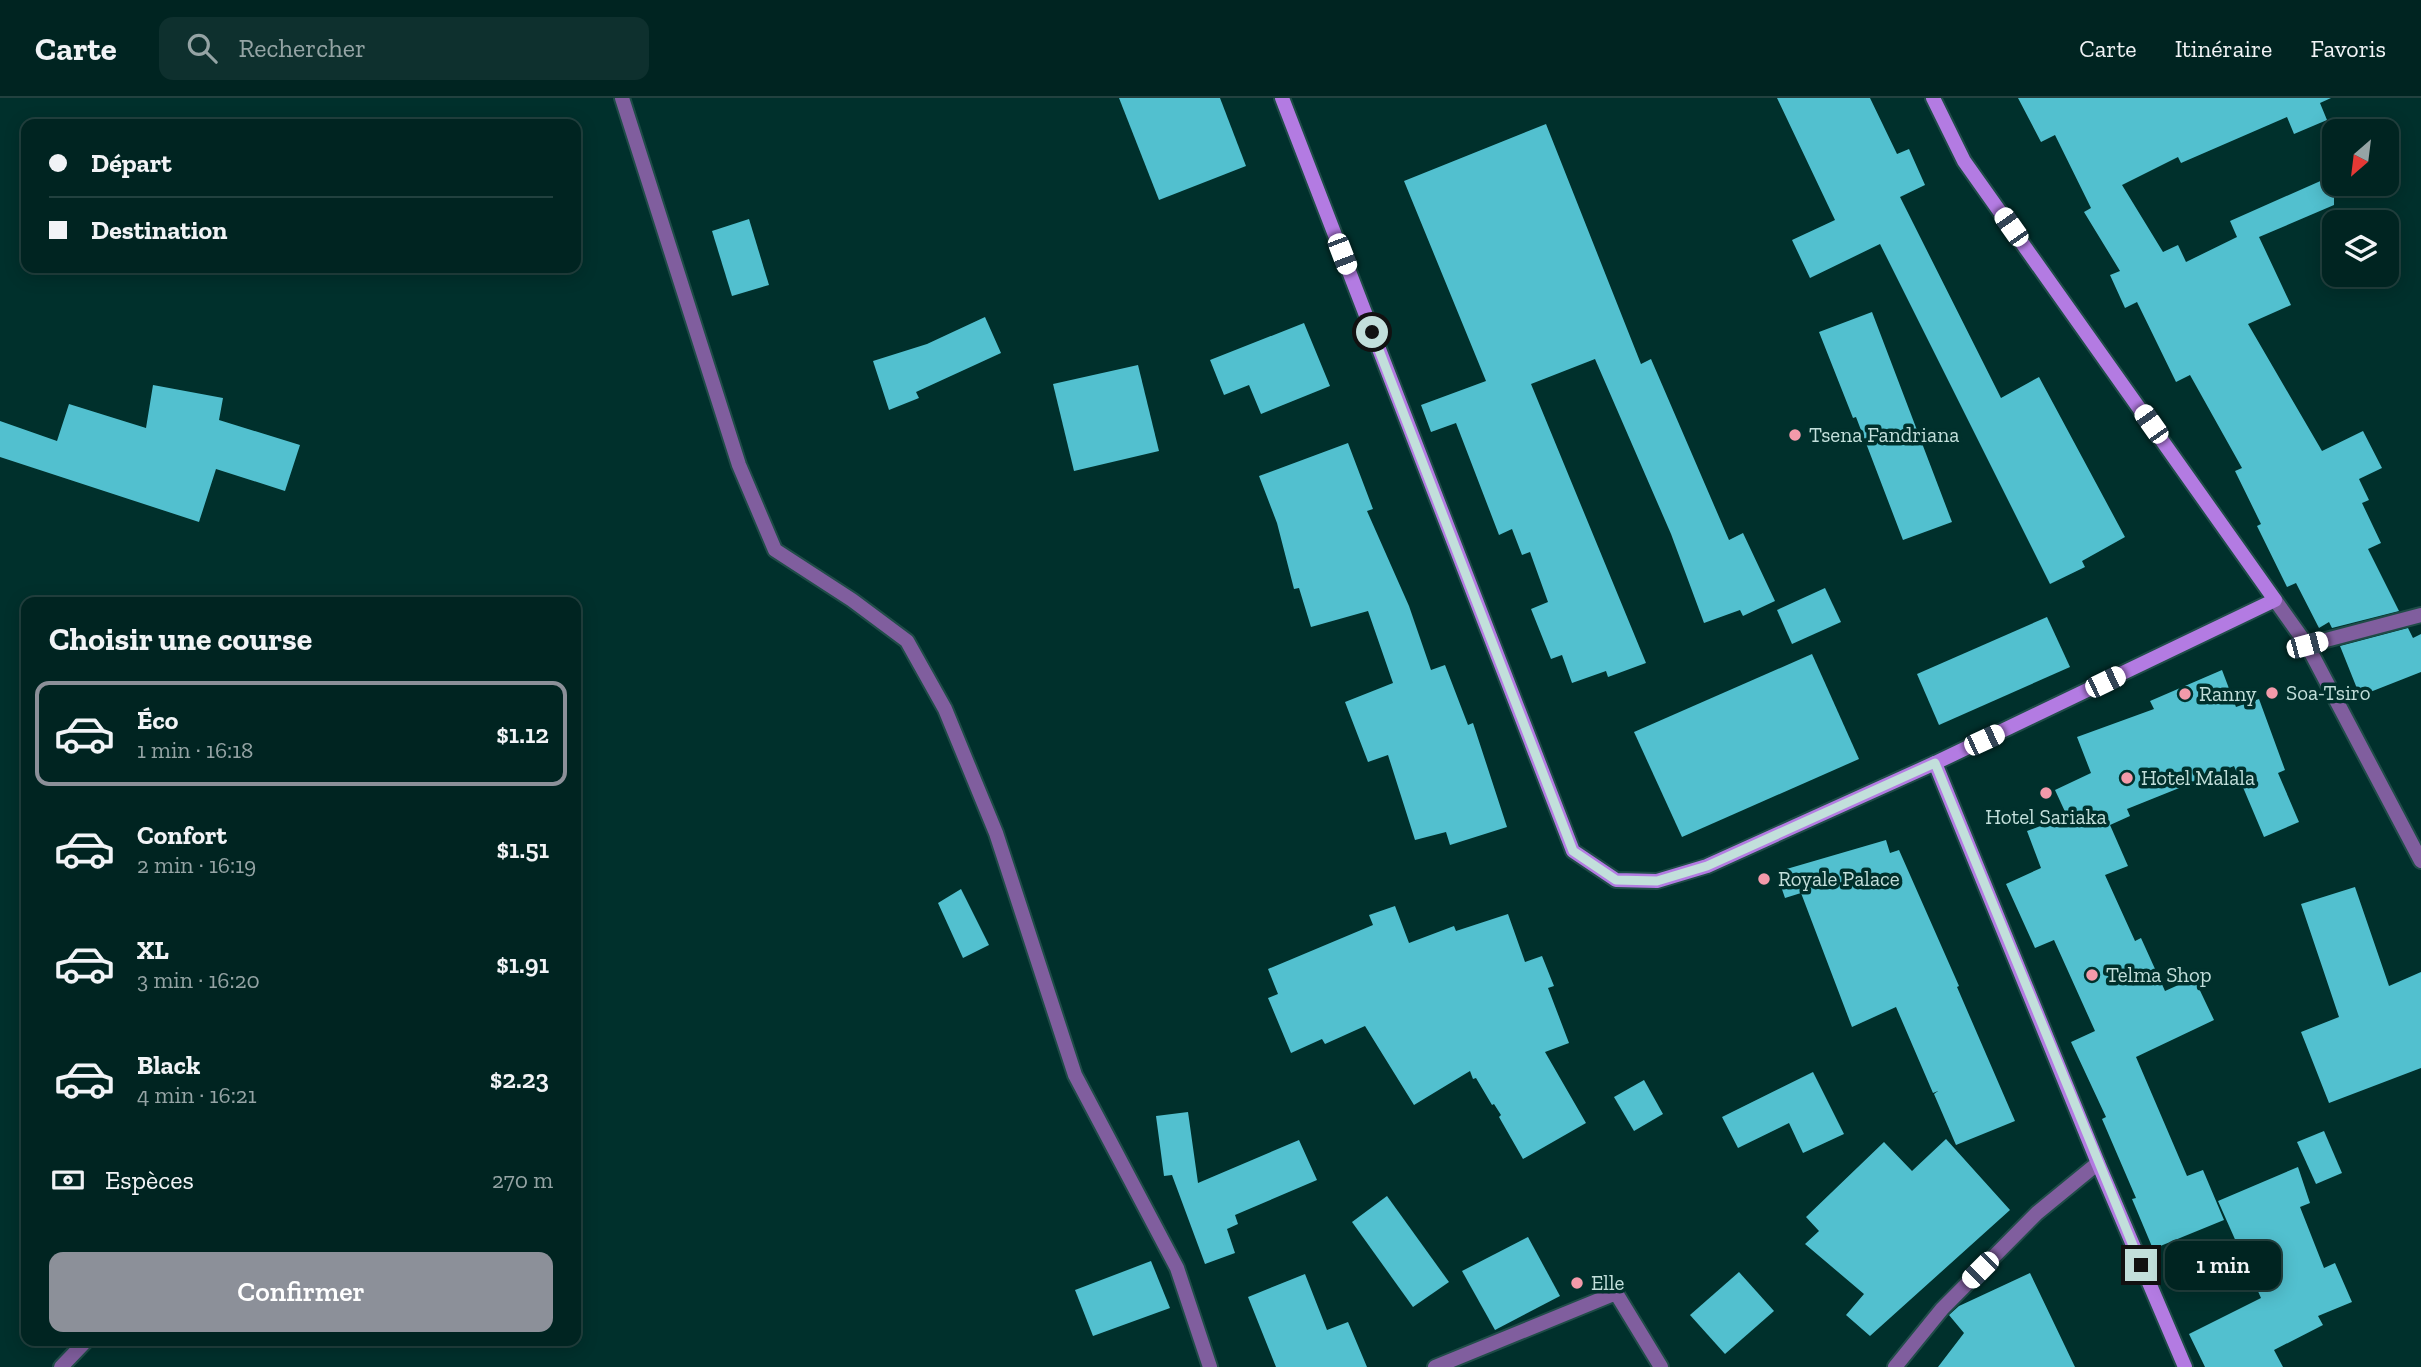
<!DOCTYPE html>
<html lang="fr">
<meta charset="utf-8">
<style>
:root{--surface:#002421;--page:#0e302e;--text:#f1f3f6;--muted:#95a4a5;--line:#22413f;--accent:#8c9099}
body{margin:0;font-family:"Zilla Slab",serif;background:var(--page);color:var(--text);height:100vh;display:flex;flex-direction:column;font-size:26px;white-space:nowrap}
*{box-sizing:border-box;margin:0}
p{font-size:23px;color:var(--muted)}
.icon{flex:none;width:38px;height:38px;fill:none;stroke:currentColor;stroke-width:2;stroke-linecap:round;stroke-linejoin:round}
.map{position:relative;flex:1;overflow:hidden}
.drawer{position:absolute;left:21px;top:499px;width:560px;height:749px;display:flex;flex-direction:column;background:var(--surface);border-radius:14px;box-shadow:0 4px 18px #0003,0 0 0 2px var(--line)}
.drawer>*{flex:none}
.top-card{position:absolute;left:21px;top:21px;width:560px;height:154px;border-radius:14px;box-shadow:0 4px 18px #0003,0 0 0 2px var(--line);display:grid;align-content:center;height:154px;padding:0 28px;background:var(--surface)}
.needle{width:46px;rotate:208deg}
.controls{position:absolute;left:2322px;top:21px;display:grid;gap:14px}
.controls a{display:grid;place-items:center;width:77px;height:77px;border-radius:14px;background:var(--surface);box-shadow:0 4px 18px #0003,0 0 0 2px var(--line);font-size:35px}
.end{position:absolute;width:32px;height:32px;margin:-16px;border:9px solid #c2dfdb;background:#111;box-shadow:0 0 0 4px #111}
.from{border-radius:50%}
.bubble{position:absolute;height:49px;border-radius:14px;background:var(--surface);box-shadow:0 4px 18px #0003,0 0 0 2px var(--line);font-size:23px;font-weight:600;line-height:49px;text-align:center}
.car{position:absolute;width:21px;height:42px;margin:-21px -10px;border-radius:9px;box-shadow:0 0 5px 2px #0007;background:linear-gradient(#fff 24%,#345 0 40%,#fff 0 76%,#345 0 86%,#fff 0)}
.top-card b{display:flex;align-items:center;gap:24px;height:66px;font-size:26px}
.top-card b+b{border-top:2px solid var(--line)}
.top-card i{width:18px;height:18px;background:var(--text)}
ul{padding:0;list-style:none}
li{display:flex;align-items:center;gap:21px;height:105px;margin:0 14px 10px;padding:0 14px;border:4px solid transparent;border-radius:14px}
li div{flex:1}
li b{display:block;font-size:26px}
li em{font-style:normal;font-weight:600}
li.active{border-color:var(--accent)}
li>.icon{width:63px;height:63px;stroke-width:1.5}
h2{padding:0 28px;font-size:32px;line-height:84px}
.pay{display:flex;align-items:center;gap:18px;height:77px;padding:0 28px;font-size:26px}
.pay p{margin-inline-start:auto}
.action{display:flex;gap:14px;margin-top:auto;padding:14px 28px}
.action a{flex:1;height:80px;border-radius:14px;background:var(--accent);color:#fff;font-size:28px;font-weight:600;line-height:80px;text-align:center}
header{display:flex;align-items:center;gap:42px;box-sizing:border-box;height:98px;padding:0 35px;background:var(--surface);border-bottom:2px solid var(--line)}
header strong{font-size:33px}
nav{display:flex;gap:38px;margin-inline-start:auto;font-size:24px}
.search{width:490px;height:63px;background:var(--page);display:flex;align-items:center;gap:18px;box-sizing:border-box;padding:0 24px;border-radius:14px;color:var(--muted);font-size:26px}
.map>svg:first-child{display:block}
.building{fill:#52c0cf}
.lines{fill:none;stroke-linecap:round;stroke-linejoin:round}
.minor-casing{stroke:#1f4c48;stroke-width:18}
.tertiary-casing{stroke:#1f4c48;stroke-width:18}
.secondary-casing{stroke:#1f4c48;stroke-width:18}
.minor{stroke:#805e9e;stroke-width:14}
.tertiary{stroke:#805e9e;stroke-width:14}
.secondary{stroke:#b37be2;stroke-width:14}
.route{stroke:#c2dfdb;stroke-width:9}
.poi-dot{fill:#f39aaa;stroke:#00302c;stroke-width:2.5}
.labels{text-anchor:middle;stroke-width:7;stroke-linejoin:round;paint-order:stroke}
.poi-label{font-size:21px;fill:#c2dfdb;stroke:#00302c;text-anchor:start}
</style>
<header>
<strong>Carte</strong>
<div class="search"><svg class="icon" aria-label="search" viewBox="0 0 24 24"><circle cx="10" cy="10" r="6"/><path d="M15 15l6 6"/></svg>Rechercher</div>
<nav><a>Carte</a><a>Itinéraire</a><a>Favoris</a></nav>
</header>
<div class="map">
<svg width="2421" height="1269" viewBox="0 0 2421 1269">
<rect width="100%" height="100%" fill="#00302c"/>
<g class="building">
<path d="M1119,0H1220L1246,68L1159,102Z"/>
<path d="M1777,0H1870L1897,56L1909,51L1925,87L1900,99L2001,300L2039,279L2125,439L2082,463L2085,469L2050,486L1880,146L1810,180L1792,142L1835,122Z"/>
<path d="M2018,0H2331L2320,5L2327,22L2294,36L2287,19L2181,65L2178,59L2122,87L2163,154L2178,147L2186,164L2237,139L2230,123L2334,77V107L2259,139L2291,207L2248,226L2322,353L2363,333L2382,370L2359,381L2369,402L2362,405L2381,445L2368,451L2399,513L2332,530L2329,524L2319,530L2296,485L2287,489L2257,428L2261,426L2235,373L2242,370L2190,277L2176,284L2137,204L2125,210L2110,177L2120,173L2084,114L2091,110L2055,37L2041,44Z"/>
<path d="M1546,26L1641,266L1651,261L1729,442L1743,435L1775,503L1743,518L1740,512L1704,525L1671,436L1595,261L1531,286L1646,565L1608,579L1606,573L1572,585L1562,557L1551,561L1531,511L1548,504L1530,454L1522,457L1512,431L1499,437L1456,325L1431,334L1421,307L1486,283L1404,83Z"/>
<path d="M749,121L769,187L732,198L712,133Z"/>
<path d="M1872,214L1952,424L1903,442L1856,319L1853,320L1819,234Z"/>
<path d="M985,219L1001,255L916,294L919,300L889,312L873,263L927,246Z"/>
<path d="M1304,225L1330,288L1261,316L1249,287L1224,297L1210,262Z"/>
<path d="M1138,267L1159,353L1074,373L1053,286Z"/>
<path d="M153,287L223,300L219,322L300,347L285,393L216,371L199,424L0,359V323L57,343L69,306L146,330Z"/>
<path d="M1348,345L1373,411L1367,413L1409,508L1431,572L1445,567L1468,627L1473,625L1507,729L1450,747L1446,734L1415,742L1388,657L1368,664L1345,604L1393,585L1368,513L1311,529L1299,490L1294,491L1277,425L1259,378Z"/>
<path d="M1825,490L1841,524L1792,546L1777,512Z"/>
<path d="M2047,519L2070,569L1939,627L1917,576Z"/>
<path d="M2408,530L2413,540L2421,536V574L2360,598L2340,548Z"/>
<path d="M1812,556L1859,661L1682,739L1634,634Z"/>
<path d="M2222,572L2236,609L2259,601L2285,672L2278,675L2299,724L2264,739L2234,668L2127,711L2130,718L2110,727L2128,768L2105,777L2135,843L2141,840L2165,893L2194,880L2214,922L2136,959L2187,1078L2203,1072L2224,1122L2153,1151L2132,1101L2136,1100L2102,1021L2106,1019L2071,944L2095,933L2054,842L2035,850L2006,786L2041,770L2027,733L2067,718L2055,692L2091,675L2077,639L2154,611L2150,603Z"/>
<path d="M1886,742L1890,755L1899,752L1959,888L1957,889L2015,1023L1956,1047L1934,996L1938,993L1933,995L1896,909L1852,929L1801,795L1785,800L1776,774Z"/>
<path d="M2355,789L2389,888L2421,874V970L2329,1005L2301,934L2339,919L2301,806Z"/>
<path d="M961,791L989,847L963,860L938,805Z"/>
<path d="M1395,808L1409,845L1454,828L1456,833L1508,816L1525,864L1542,858L1554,888L1548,890L1569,945L1545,954L1586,1025L1523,1061L1499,1019L1501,1017L1494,1006L1492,1007L1476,980L1473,981L1470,973L1414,1007L1365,928L1325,946L1322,941L1291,955L1268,900L1278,896L1268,871L1373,827L1369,817Z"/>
<path d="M1813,974L1844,1036L1803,1055L1789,1025L1738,1050L1722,1019Z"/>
<path d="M1644,982L1663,1016L1634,1033L1614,999Z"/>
<path d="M1188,1014L1198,1085L1299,1042L1317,1082L1235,1117L1238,1126L1227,1131L1235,1155L1205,1166L1172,1077L1164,1078L1156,1018Z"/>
<path d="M2324,1033L2342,1075L2316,1086L2297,1044Z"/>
<path d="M1946,1041L2010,1112L1870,1238L1846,1217L1864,1196L1805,1146L1819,1133L1806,1119L1884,1044L1912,1073Z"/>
<path d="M2298,1069L2310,1105L2300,1109L2324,1170L2335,1165L2352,1204L2318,1218L2323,1227L2274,1252L2283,1269H2205L2189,1236L2261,1200L2218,1103Z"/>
<path d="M1387,1098L1449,1184L1413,1209L1352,1124Z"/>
<path d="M1528,1139L1560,1198L1495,1232L1462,1173Z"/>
<path d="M1151,1163L1170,1210L1093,1238L1075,1192Z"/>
<path d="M1739,1174L1774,1213L1725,1256L1690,1217Z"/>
<path d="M2030,1175L2075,1269H1938L1964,1235L1949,1217L1959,1208Z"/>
<path d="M1305,1176L1327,1232L1348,1224L1367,1269H1276L1248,1199Z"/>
</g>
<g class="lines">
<defs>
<g id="minor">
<path d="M622,0L739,367L775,452L852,502L907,543L945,611L996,735L1075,977L1177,1170L1210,1269"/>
<path d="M2275,502L2307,547L2421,763"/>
<path d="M2307,547L2421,517"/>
<path d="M61,1269L87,1242"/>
<path d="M1435,1269L1616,1195L1661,1269"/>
</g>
<path id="tertiary" d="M1895,1269L1942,1211L2037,1115L2098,1065"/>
<g id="secondary">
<path d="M1282,0L1573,753L1616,782L1657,783L1707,768L1935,665L2275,502L1964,63L1933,0"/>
<path d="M1935,665L2098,1065L2185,1269"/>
</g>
</defs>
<use href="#minor" class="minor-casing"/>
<use href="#tertiary" class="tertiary-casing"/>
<use href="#secondary" class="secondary-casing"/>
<use href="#minor" class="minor"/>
<use href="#tertiary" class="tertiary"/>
<use href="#secondary" class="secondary"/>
</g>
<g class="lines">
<path class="route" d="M1372,234L1573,753L1616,782L1657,783L1707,768L1935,665L2141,1167"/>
</g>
<g class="poi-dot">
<circle cx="1795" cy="337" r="7"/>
<circle cx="2272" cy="595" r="7"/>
<circle cx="2185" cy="596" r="7"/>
<circle cx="2127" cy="680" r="7"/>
<circle cx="2046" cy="695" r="7"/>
<circle cx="1764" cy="781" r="7"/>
<circle cx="2092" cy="877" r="7"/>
<circle cx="1577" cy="1185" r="7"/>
</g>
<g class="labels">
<g class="poi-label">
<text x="1809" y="344">Tsena Fandriana</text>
<text x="2286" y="602">Soa-Tsiro</text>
<text x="2199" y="603">Ranny</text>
<text x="2141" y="687">Hotel Malala</text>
<text x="2046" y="726" text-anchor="middle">Hotel Sariaka</text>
<text x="1778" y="788">Royale Palace</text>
<text x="2106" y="884">Telma Shop</text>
<text x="1591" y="1192">Elle</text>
</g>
</g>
</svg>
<div class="controls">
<a><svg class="needle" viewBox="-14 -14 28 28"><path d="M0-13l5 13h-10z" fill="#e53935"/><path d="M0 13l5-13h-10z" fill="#95a4a5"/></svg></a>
<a><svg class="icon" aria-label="layers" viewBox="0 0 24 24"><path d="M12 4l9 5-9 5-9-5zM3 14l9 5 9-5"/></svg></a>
</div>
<i class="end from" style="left:1372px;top:234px"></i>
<i class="end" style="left:2141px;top:1167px"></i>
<div class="bubble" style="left:2165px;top:1143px;width:116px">1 min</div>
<i class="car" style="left:2011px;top:129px;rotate:325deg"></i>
<i class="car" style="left:1342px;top:156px;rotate:159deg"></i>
<i class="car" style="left:2151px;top:326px;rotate:325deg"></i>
<i class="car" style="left:2307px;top:547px;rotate:75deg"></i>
<i class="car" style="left:2105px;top:584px;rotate:64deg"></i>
<i class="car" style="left:1984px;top:642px;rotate:65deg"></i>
<i class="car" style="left:1980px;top:1172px;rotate:225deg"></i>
<div class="top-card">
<b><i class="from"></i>Départ</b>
<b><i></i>Destination</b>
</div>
<section class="drawer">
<h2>Choisir une course</h2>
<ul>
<li class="active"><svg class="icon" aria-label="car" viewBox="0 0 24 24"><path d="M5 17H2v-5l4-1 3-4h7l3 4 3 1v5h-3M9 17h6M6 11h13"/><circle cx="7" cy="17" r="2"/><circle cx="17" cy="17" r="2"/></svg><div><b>Éco</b><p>1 min · 16:18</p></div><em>$1.12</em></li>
<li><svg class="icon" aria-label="car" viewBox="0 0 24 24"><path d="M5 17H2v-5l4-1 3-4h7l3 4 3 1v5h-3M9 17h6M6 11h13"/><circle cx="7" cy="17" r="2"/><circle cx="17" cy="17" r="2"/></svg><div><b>Confort</b><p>2 min · 16:19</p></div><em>$1.51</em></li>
<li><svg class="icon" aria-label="car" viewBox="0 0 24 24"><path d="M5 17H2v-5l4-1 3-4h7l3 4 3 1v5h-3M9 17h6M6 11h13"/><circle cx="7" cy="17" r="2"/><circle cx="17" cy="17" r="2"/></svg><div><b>XL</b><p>3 min · 16:20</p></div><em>$1.91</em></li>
<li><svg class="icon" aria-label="car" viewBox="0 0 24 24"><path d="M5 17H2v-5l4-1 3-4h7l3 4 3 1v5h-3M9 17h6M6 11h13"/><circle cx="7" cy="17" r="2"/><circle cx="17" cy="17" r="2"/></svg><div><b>Black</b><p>4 min · 16:21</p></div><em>$2.23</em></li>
</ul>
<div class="pay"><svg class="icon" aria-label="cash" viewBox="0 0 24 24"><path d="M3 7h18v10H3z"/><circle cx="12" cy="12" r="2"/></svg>Espèces<p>270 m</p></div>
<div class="action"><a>Confirmer</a></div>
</section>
</div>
